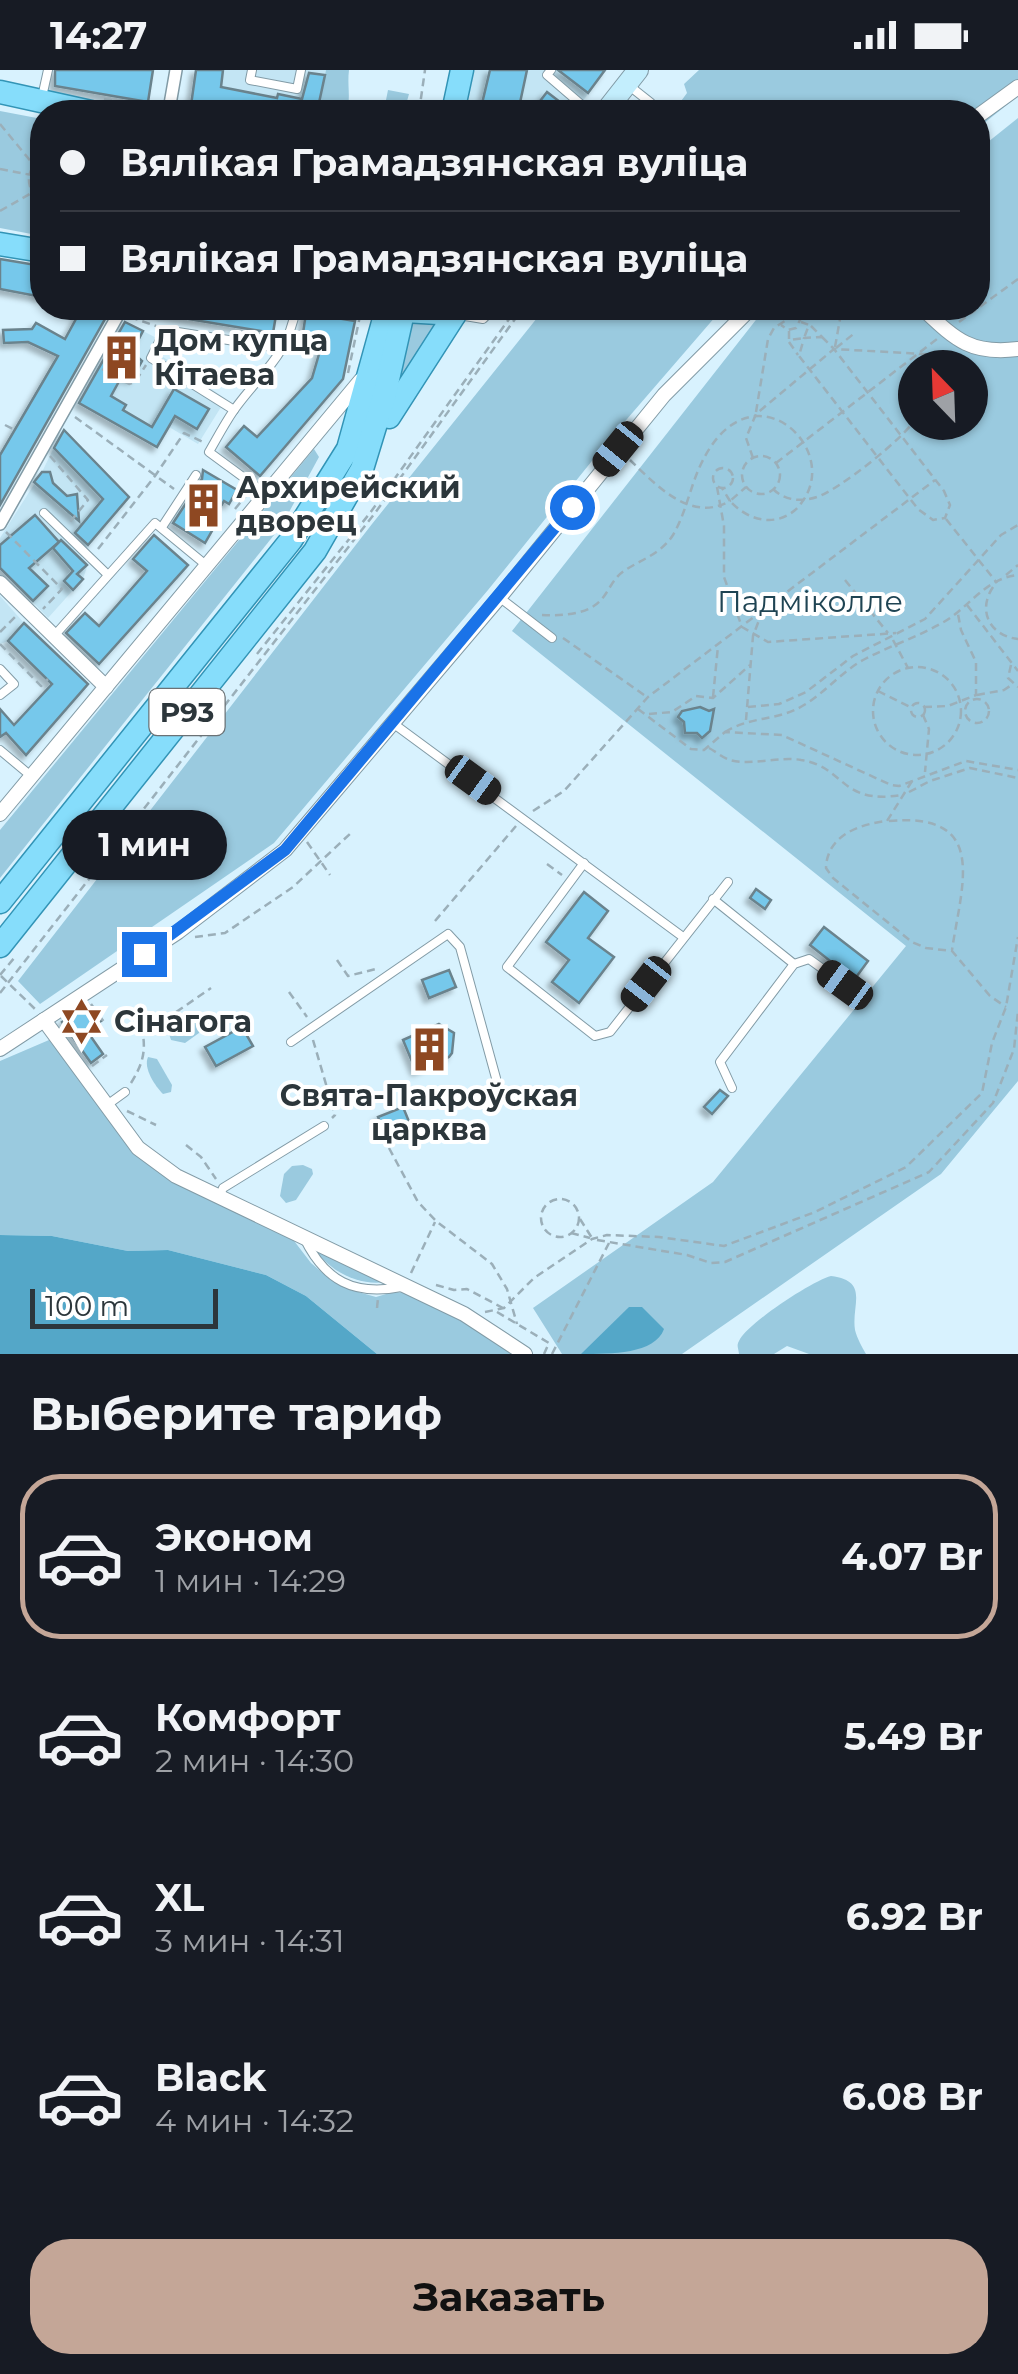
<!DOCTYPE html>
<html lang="ru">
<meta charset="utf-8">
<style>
:root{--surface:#171b24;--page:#242831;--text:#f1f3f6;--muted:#9ea1a6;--line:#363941;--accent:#c4a697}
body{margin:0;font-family:Montserrat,sans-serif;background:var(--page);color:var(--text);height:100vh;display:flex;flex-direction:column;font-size:38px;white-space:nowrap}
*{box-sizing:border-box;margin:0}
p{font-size:32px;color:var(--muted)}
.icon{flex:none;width:55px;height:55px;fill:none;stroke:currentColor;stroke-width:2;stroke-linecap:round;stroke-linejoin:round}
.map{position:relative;height:1284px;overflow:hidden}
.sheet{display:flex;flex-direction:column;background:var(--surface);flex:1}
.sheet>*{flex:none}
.banner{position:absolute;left:30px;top:30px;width:960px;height:220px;border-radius:40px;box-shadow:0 2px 8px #0004;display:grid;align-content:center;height:220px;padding:0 30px;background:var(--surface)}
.needle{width:65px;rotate:337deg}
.controls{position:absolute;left:898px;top:280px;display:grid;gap:20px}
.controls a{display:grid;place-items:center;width:90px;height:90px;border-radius:50%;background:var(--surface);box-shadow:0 2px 8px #0004;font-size:50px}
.scale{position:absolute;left:30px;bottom:25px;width:188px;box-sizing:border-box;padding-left:10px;border:5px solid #2c363b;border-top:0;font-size:28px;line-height:35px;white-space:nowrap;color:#2c363b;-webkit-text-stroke:8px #fff;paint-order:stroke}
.end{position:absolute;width:45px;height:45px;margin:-22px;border:12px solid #1a73e8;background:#fff;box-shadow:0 0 0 5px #fff}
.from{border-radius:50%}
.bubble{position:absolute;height:70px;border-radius:35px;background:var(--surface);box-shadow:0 2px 8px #0004;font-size:32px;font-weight:700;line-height:70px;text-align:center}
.car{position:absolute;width:30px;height:60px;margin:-30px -15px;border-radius:12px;box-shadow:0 0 8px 2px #0007;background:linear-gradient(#222 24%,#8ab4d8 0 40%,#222 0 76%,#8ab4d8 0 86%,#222 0)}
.banner b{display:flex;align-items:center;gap:35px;height:95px;font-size:38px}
.banner b+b{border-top:2px solid var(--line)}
.banner i{width:25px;height:25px;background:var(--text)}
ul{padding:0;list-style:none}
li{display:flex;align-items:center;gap:30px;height:165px;margin:0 20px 15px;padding:0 10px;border:5px solid transparent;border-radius:40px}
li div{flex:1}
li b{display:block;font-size:38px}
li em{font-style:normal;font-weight:700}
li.selected{border-color:var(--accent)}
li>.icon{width:90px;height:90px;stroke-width:1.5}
h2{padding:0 30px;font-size:45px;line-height:120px}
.primary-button{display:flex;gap:20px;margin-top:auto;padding:20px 30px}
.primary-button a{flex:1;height:115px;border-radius:40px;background:var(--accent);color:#111;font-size:40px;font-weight:700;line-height:115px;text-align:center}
.status{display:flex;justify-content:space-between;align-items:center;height:70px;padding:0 50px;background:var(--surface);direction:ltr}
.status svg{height:28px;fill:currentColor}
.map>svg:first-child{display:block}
.built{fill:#c3e5f4}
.green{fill:#9acadf;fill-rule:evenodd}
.water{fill:#54a7c8}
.building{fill:#76c8eb;stroke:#6b838d;stroke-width:2.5;filter:url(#shadow)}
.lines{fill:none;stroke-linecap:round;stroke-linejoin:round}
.service-casing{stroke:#829ba6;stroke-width:10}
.pedestrian-casing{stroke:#829ba6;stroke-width:14}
.minor-casing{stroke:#829ba6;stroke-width:16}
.secondary-casing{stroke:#829ba6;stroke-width:22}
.primary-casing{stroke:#3294b6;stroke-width:25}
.path{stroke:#9bafb9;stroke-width:2.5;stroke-dasharray:8 5;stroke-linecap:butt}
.service{stroke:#fff;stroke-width:8}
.pedestrian{stroke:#fff;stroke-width:11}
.minor{stroke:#fff;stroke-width:14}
.secondary{stroke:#c3eefd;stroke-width:20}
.primary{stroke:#86ddfb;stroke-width:22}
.route{stroke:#1a73e8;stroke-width:12}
.labels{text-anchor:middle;stroke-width:8;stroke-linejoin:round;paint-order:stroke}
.shield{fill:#fff;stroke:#6b7276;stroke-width:2.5}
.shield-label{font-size:28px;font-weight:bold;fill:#2c363b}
.poi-label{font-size:30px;font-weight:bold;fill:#2c363b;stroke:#fff;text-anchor:start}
.park-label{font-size:30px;fill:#1f4453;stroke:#fff}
</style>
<div class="status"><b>14:27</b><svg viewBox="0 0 49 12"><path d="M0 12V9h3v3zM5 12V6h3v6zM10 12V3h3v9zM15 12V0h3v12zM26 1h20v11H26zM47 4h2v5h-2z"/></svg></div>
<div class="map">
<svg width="1018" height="1284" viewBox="0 0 1018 1284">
<defs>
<filter id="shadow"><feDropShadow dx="-4.5" dy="4.5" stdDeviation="2.5" flood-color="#0004"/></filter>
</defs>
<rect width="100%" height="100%" fill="#d8f2fe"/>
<g class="built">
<path d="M223,0H326L317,42H190L195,8L221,10Z"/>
<path d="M473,0H605L575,42H465Z"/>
<path d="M124,251L166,273L160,285L226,329L198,374L169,357L157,377L78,332Z"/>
<path d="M63,359L129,427L87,477L82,487L88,494L83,509L48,548L0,498V468L42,402Z"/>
<path d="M0,526L24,553L8,571L0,574Z"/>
</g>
<g class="green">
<path d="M326,0H349C347,15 351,27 347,42H317Z"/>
<path d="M699,0H1018V26L978,58V42H673L687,23L684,14Z"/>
<path d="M388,20L409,24L404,42H379L384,40Z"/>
<path d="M0,41L42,49V166L0,158Z"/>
<path d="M1018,48V1011L941,1104L682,1284H562L533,1238L713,1112L906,876L512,561L759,246L770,238H978V80ZM915,298H970V352H915Z"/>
<path d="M545,238H712L716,246L608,371L488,520L274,773L40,934L18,911L372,454Z"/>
<path d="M413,250L433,252L435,256L398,313Z"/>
<path d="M314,379L319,387L282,455L0,808V760Z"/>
<path d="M207,943L213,953L185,973L171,970L169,964C174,951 192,942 207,943Z"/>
<path d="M49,970L131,1076L151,1096L288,1163L311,1193L331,1210L351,1220L376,1227L393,1222L409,1223L483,1260L515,1284H377L306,1226L266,1205L168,1180L128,1181L52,1166L0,1165V991Z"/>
<path d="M148,987L157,989L172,1015L171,1022L163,1024C155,1016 143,998 148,987Z"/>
<path d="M303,1095L312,1099L313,1104L296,1130L286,1133L280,1126L284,1104L292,1096Z"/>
<path d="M314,1178L385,1212C358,1216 329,1201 314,1178Z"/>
<path d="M831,1206C870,1211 851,1235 855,1260C857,1268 862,1277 866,1284H809L787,1276L774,1284H739C738,1276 736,1276 740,1269C750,1252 812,1211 831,1206Z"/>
</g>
<g class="water">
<path d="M0,1165L52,1166L128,1181L168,1180L266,1205L306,1226L377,1284H0Z"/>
<path d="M629,1237H642L664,1259C655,1284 611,1284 581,1284Z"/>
</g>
<g class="building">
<path d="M55,0H153L148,32L55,16Z"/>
<path d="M196,0H223L221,17L277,28L278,24L302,29L309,3L325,5L317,42H190Z"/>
<path d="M490,0H527L518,42L497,39L496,42H480Z"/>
<path d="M558,0H605L588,23Z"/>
<path d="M547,22L573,42H546L537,35Z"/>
<path d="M0,189L42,196V227L0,219Z"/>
<path d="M82,238H96L106,243L105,249L0,435V385L58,286L28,272L4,273L3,260L32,259L36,253L65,269Z"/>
<path d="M153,238H268L277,239L273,263L152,243Z"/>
<path d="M306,243L355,251L343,309L260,406L226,377L244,356L257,367L312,308L324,267L303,263Z"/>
<path d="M125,252L143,261L132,282L142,291L132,309L122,306L111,326L126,335L123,340L152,357L174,319L209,339L197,359L175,346L157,377L79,333Z"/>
<path d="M64,360L129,427L88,475L75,463L103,429L54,378Z"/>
<path d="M203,400L237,420L229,434L224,431L209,456L213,459L205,473L173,453L202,409Z"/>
<path d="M42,402H50L53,413L67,426L77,424L79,451L34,412Z"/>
<path d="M35,445L59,472L29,498L48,516L33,531L0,498V475Z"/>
<path d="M154,465L188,495L99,594L66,563L85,543L99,556L147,501L133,489Z"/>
<path d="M61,470L87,495L77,504L83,509L73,520L64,511L73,501L53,478Z"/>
<path d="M24,553L88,614L26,685L6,663L0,667V639L14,655L52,614L8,571Z"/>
<path d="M700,637L709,641L714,639L710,661L702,668L697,663H685L684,652L678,647L682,641Z"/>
<path d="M756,819L771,830L765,839L750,828Z"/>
<path d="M584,822L608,841L588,868L614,887L579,933L552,912L569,890L546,872Z"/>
<path d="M824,857L868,891L854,910L810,875Z"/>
<path d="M449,900L456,917L429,928L422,910Z"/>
<path d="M88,934L101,951L87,961L103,984L91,993L62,952Z"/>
<path d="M439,954L454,963L452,983L449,987L416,1001L403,970Z"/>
<path d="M242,957L253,976L216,996L205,977Z"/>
<path d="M720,1020L728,1026L712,1044L704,1037Z"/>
<path d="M403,1037L410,1054L385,1064L378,1047Z"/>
</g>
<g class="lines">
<defs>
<g id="service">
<path d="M252,0L250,10L297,19L301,0"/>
<path d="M551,0L547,5L590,42"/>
<path d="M627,14L651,33L644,42"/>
<path d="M42,27L48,0"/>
<path d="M916,36L920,42"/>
<path d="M459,245L483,249L494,238"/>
<path d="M234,340L151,288L165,260L285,279"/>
<path d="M266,424L209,382C217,368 225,353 234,340C262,301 287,288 296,238"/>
<path d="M44,443L107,504"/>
<path d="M162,457L196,405"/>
<path d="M499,527L552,568"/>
<path d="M54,566L155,453L206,495"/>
<path d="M0,599L14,614L0,625"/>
<path d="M394,654L683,867"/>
<path d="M0,680L31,706"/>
<path d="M584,793L507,897L595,966L610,962L728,812"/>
<path d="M713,829L794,894"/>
<path d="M291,972L448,864L460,877L496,1008"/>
<path d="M732,1018L720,992L794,894L809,889L845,915"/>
<path d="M107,1035L125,1022"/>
<path d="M220,1125L223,1118L324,1056"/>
<path d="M304,1168C325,1211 354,1226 401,1217"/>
</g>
<g id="pedestrian">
<path d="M169,40L176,0"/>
<path d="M0,454L122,238"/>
</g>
<g id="minor">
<path d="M978,46L1018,17"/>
<path d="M922,238C955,269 970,285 1018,279"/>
<path d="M0,513L106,617"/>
<path d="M0,744L361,310"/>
<path d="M44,950L138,1078L176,1106L464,1244L525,1284"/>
<path d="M0,979L178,862L285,780L503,523L664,325L751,238"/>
</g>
<path id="secondary" d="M605,42L638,0"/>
<g id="primary">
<path d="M0,22L91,42"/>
<path d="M453,42L462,0"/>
<path d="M0,174L42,181"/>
<path d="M388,240L455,244"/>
<path d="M389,347L459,238"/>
<path d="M0,832L291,470L348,379L387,238"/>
<path d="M0,876L315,481L362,399L384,327L404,238"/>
</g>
</defs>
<use href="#service" class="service-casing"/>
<use href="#pedestrian" class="pedestrian-casing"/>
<use href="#minor" class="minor-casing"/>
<use href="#secondary" class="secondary-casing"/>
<use href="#primary" class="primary-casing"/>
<g class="path">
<path d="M104,29L155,38"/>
<path d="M419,42L425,0"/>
<path d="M0,54L42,105"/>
<path d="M42,88C24,100 25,120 42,132"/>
<path d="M0,99L42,107"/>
<path d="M0,141L42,117"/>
<path d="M130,247L156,256"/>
<path d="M959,252L1018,209"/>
<path d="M811,256L822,267"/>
<path d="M789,261V270L804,268L809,255L801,252"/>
<path d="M822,267L834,279L944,421L950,435L945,448L933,450L918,439L799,286L804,268Z"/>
<path d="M789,272L798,285"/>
<path d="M835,277L842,238"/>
<path d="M836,278L856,262"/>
<path d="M920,298V284"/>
<path d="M959,298L970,290"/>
<path d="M102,299L129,314L135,312L146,295"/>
<path d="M348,303L360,246"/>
<path d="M756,342L768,269L774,258L797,243L800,250L796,258L788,260L781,255"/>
<path d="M75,347L174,419"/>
<path d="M5,355L15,360"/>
<path d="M50,386L88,430L70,452"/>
<circle cx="761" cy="405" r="19"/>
<path d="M753,388L746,368L756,344L834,279L958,286"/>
<path d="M630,390C657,416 691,453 730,431L722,418"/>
<path d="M776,393L937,269"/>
<circle cx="723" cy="408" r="10"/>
<path d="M717,417L724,456V507L742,557L768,572L896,563"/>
<path d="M773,419C785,431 802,432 817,427C837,421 906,367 915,349"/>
<path d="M235,439L249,422"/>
<path d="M946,449L997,513"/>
<path d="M6,462L62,519L43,539"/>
<path d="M98,479L155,406L184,363L203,372"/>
<path d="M1006,505L1018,495"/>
<path d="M845,510L888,563"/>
<path d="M993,517C977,541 990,566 1018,569"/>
<path d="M967,535L1018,601"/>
<path d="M542,545C559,546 587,545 600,531C609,522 612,509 624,501C640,490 661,484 673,465C686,443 690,417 701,394C750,291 843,378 802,432C796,441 788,446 778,449C759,453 742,444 730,431L746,417"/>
<path d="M0,562L17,545"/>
<path d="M563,568L647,627"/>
<path d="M893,570L908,598"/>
<path d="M0,574L41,616L48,609"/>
<path d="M257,584L370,443L517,238"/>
<path d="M1011,595L1008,608L1018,617"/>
<circle cx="917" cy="641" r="44"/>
<path d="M878,621L910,637"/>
<path d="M977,625L1004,620L1013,614"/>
<path d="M713,627L718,576"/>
<circle cx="977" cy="641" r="12"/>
<circle cx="918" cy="640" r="7"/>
<path d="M748,637L779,634L806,622L853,586L925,549L1001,465L1018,455"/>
<path d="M924,637L948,636L976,625V592L961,560L958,544"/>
<path d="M638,639L691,679L704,680L725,662L782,665L891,715L899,716L966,691L1018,700"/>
<path d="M649,644L672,642L696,626L713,628L750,595"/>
<path d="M923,645L929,659L925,702"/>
<path d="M746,650L753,566L761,545"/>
<path d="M725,662C750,646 779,651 804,635C826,622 842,601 865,589C890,576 917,567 942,553C968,539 985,508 1018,505"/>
<path d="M709,678C715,681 723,688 730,690C752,696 779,686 801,690C846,697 839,735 902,725"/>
<path d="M912,711L887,751C860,754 827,765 826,798L833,808L912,872L926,878L952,881L990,926L1006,937"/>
<path d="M909,722L930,711L970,698L1018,708"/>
<path d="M533,741L564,721L648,627L935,410"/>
<path d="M889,751C989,742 962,813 952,880"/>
<path d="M307,772L330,805"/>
<path d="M547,794L562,805"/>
<path d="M435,851L516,756"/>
<path d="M195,867L225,863L293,817L352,762"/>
<path d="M337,890L348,906L376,899"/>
<path d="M0,905L15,887"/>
<path d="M1,906L35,939"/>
<path d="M289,922L307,947"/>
<path d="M0,923L375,443L523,238"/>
<path d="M91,934L104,952"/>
<path d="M313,970L335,1045L332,1048"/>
<path d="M92,996L107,985"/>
<path d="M131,1013C141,997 146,984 143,965L211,918"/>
<path d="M127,1041L156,1055"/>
<path d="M186,1075L201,1087L216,1109"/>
<path d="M389,1078L418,1132L436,1151L492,1194L507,1219L517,1254"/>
<circle cx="560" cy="1148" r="19"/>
<path d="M580,1149L592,1168"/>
<path d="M571,1163L590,1168"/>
<path d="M597,1170L687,1185L711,1193L725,1192L929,1102L993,1033L1014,979L1018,941"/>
<path d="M411,1203L435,1152"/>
<path d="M436,1215L454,1220L467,1219L503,1238"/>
<path d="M377,1238L378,1228"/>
<path d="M485,1242L504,1238L534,1208L592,1169L607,1165L659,1167L724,1176L815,1142L906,1097L982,1023L992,973L1006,937L1018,867"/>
<path d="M497,1242L549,1273L544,1284"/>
<path d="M552,1284L609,1173"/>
</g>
<use href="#service" class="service"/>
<use href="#pedestrian" class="pedestrian"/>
<use href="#minor" class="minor"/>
<use href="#secondary" class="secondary"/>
<use href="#primary" class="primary"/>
</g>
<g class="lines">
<path class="route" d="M144,884L285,780L572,437"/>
</g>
<defs>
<symbol id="building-bare" viewBox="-9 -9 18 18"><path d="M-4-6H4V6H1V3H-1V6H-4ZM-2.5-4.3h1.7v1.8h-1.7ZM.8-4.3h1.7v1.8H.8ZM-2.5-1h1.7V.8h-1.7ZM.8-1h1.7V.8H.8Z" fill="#8e4822" stroke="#fff" stroke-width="2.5" paint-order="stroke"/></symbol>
<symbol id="synagogue-bare" viewBox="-9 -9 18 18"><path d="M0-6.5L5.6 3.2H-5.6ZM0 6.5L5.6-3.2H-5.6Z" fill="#8e4822" stroke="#fff" stroke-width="2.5" paint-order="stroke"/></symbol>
</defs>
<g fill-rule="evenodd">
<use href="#building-bare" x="90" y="256" width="63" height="63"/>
<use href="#building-bare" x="172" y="404" width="63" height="63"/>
<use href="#synagogue-bare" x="50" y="920" width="63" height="63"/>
<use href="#building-bare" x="398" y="948" width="63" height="63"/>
</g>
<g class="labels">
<rect class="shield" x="149.5" y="619" width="75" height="46" rx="8"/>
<g class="shield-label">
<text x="187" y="652">Р93</text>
</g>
<g class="poi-label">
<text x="154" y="281">Дом купца<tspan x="154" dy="34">Кітаева</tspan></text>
<text x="236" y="428">Архирейский<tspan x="236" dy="34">дворец</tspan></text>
<text x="114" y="962">Сінагога</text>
<text x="429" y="1036" text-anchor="middle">Свята-Пакроўская<tspan x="429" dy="34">царква</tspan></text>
</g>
<g class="park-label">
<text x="810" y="542">Падміколле</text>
</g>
</g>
</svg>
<div class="controls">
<a><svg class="needle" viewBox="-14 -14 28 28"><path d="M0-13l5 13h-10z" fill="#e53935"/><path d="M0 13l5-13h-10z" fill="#9ea1a6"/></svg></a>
</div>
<div class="scale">100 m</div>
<i class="end from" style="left:572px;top:437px"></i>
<i class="end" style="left:144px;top:884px"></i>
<div class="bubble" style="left:62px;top:740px;width:165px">1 мин</div>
<i class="car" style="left:618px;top:379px;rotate:219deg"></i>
<i class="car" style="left:473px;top:710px;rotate:126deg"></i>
<i class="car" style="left:646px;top:914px;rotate:218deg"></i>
<i class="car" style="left:845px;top:915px;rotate:306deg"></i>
<div class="banner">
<b><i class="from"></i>Вялікая Грамадзянская вуліца</b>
<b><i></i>Вялікая Грамадзянская вуліца</b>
</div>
</div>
<section class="sheet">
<h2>Выберите тариф</h2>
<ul>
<li class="selected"><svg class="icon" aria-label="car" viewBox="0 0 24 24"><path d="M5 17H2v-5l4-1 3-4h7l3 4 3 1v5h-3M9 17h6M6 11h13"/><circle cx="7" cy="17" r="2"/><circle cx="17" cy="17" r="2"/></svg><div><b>Эконом</b><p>1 мин · 14:29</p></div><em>4.07 Br</em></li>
<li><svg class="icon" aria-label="car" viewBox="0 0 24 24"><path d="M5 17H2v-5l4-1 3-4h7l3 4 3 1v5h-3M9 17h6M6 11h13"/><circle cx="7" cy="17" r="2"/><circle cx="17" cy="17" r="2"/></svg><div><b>Комфорт</b><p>2 мин · 14:30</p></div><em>5.49 Br</em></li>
<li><svg class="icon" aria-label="car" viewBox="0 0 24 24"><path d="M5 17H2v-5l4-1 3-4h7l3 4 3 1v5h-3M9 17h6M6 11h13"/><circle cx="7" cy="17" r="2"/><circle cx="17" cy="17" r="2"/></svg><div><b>XL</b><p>3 мин · 14:31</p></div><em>6.92 Br</em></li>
<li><svg class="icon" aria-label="car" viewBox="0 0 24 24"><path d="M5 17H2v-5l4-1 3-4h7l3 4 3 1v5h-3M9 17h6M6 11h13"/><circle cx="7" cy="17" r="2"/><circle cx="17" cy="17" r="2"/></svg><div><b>Black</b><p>4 мин · 14:32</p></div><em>6.08 Br</em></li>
</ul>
<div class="primary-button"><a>Заказать</a></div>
</section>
